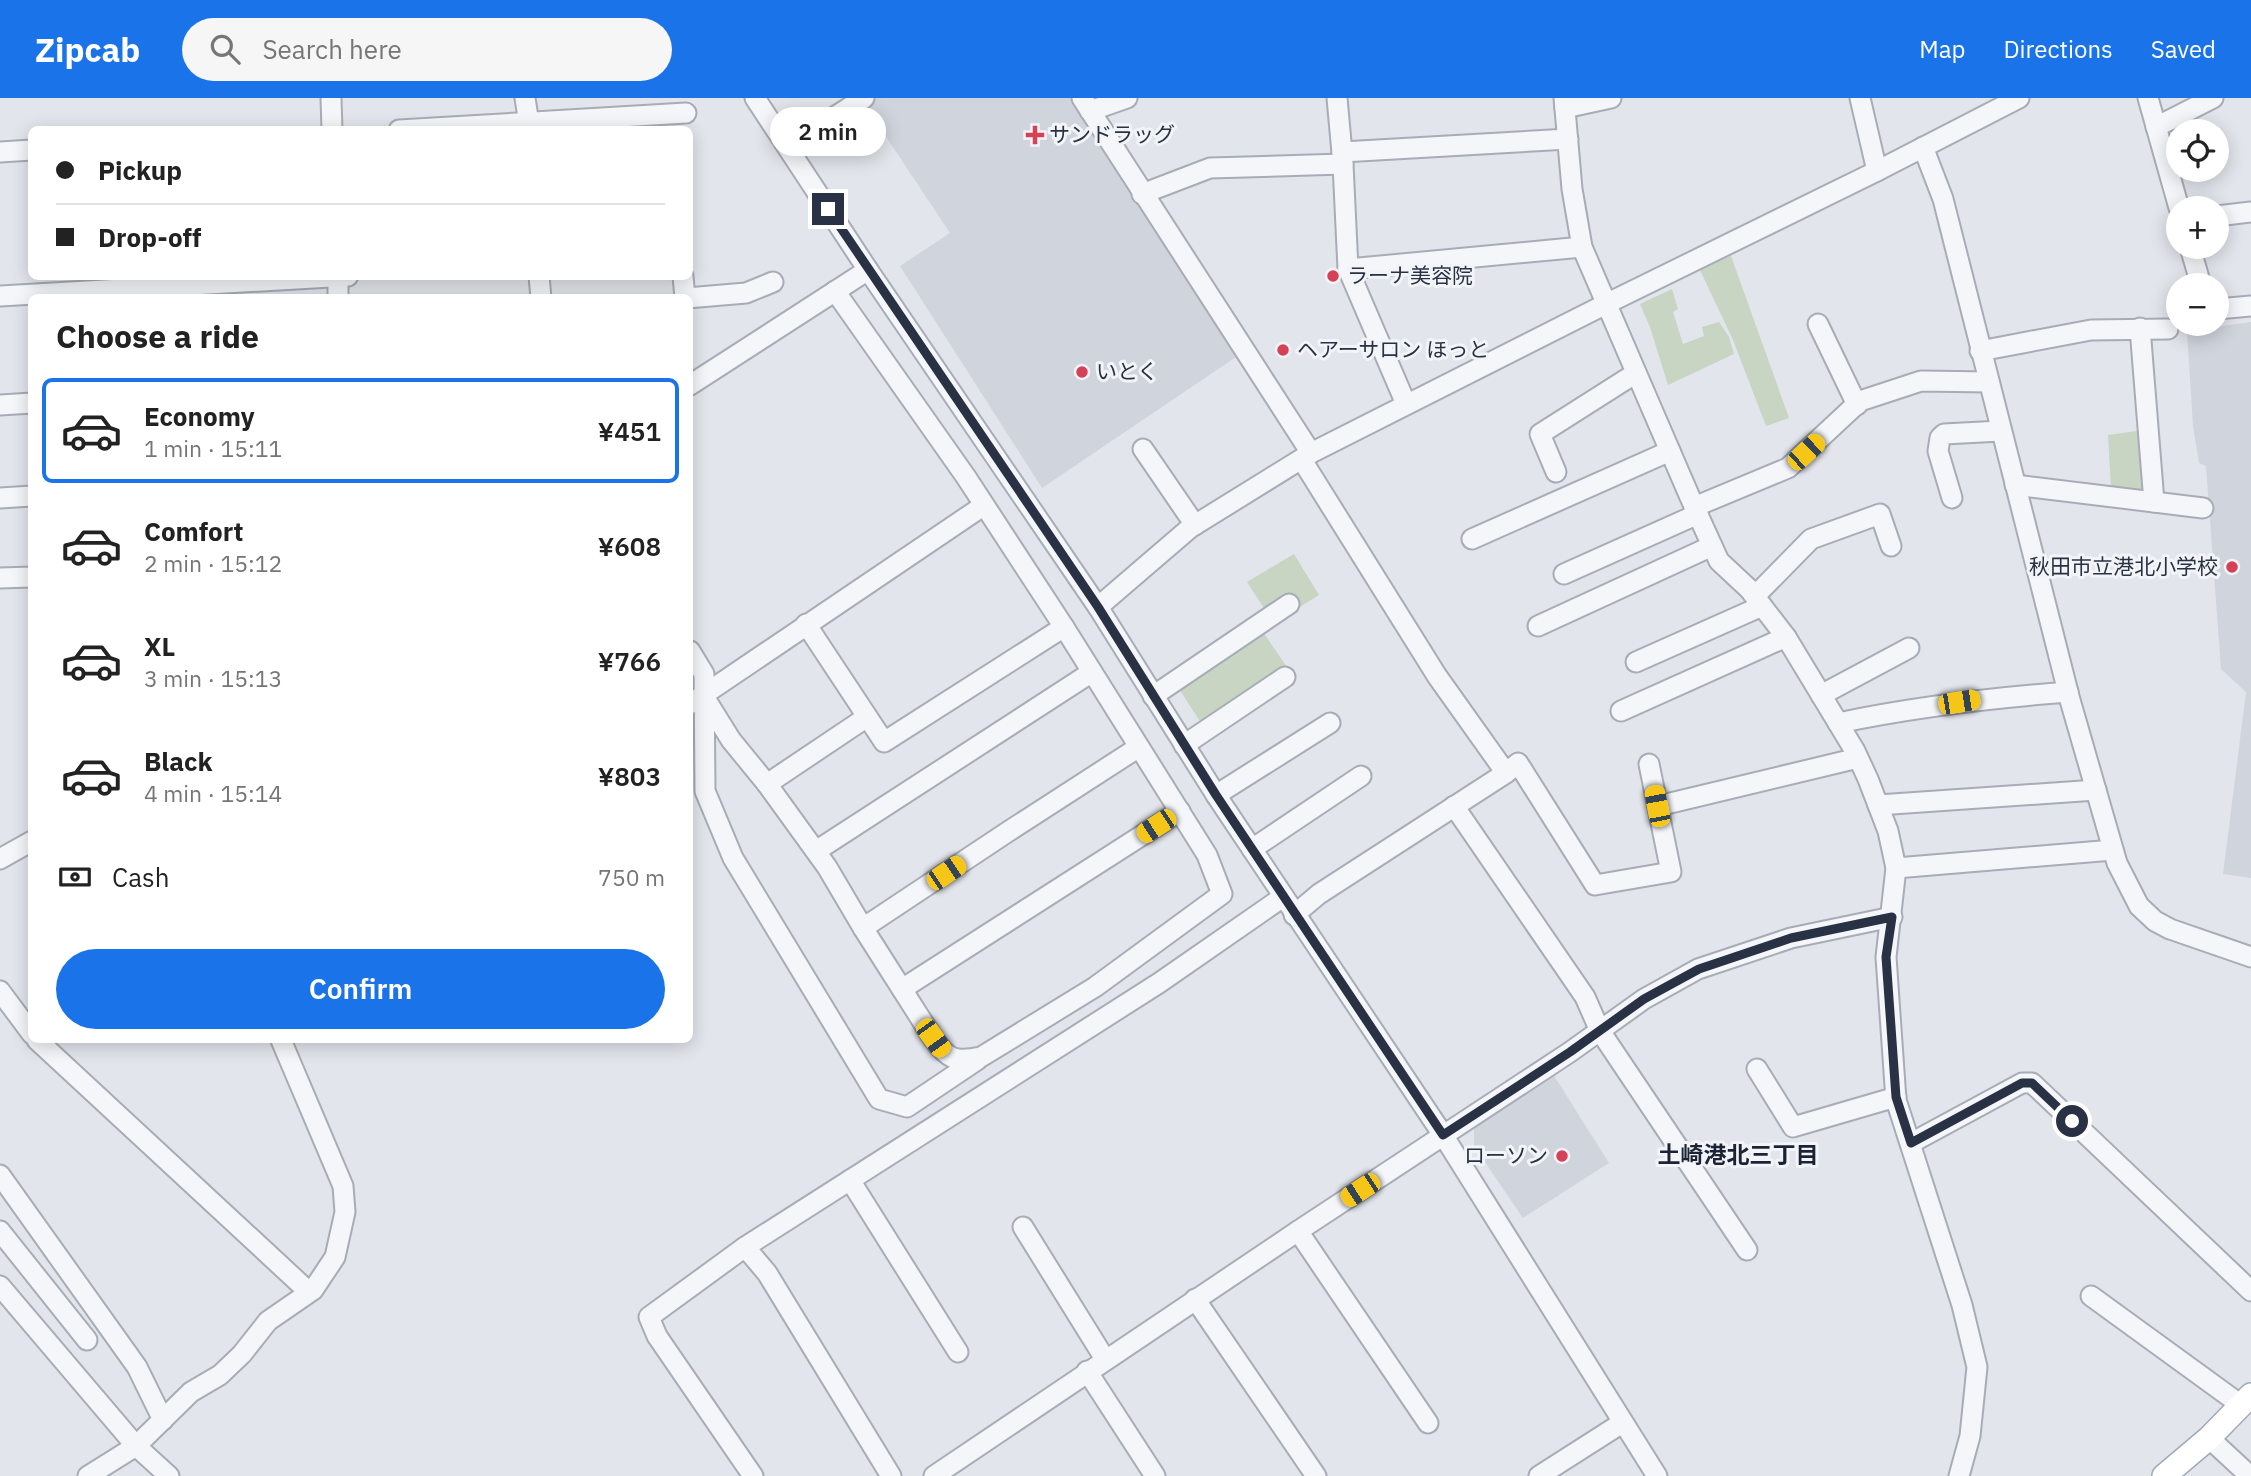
<!DOCTYPE html>
<meta charset="utf-8">
<style>
:root{--surface:#fff;--page:#f6f6f6;--text:#222;--muted:#767676;--line:#e0e0e0;--accent:#1a73e8}
body{margin:0;font-family:"IBM Plex Sans","Noto Sans JP",sans-serif;background:var(--page);color:var(--text);height:100vh;display:flex;flex-direction:column;font-size:26px;white-space:nowrap}
*{box-sizing:border-box;margin:0}
p{font-size:23px;color:var(--muted)}
.icon{flex:none;width:38px;height:38px;fill:none;stroke:currentColor;stroke-width:2;stroke-linecap:round;stroke-linejoin:round}
.map{position:relative;flex:1;overflow:hidden}
.sheet{position:absolute;left:28px;top:196px;width:665px;height:749px;display:flex;flex-direction:column;background:var(--surface);border-radius:10px;box-shadow:0 4px 18px #0003}
.sheet>*{flex:none}
.banner{position:absolute;left:28px;top:28px;width:665px;height:154px;border-radius:10px;box-shadow:0 4px 18px #0003;display:grid;align-content:center;height:154px;padding:0 28px;background:var(--surface)}
.tools{position:absolute;left:2166px;top:21px;display:grid;gap:14px}
.tools a{display:grid;place-items:center;width:63px;height:63px;border-radius:50%;background:var(--surface);box-shadow:0 4px 18px #0003;font-size:35px}
.end{position:absolute;width:32px;height:32px;margin:-16px;border:9px solid #293244;background:#fff;box-shadow:0 0 0 4px #fff}
.from{border-radius:50%}
.bubble{position:absolute;height:49px;border-radius:24px;background:var(--surface);box-shadow:0 4px 18px #0003;font-size:23px;font-weight:600;line-height:49px;text-align:center}
.car{position:absolute;width:21px;height:42px;margin:-21px -10px;border-radius:9px;box-shadow:0 0 5px 2px #0007;background:linear-gradient(#f5c518 24%,#345 0 40%,#f5c518 0 76%,#345 0 86%,#f5c518 0)}
.banner b{display:flex;align-items:center;gap:24px;height:66px;font-size:26px}
.banner b+b{border-top:2px solid var(--line)}
.banner i{width:18px;height:18px;background:var(--text)}
ul{padding:0;list-style:none}
li{display:flex;align-items:center;gap:21px;height:105px;margin:0 14px 10px;padding:0 14px;border:4px solid transparent;border-radius:10px}
li div{flex:1}
li b{display:block;font-size:26px}
li em{font-style:normal;font-weight:600}
li.current{border-color:var(--accent)}
li>.icon{width:63px;height:63px;stroke-width:1.5}
h2{padding:0 28px;font-size:32px;line-height:84px}
.pay{display:flex;align-items:center;gap:18px;height:77px;padding:0 28px;font-size:26px}
.pay p{margin-inline-start:auto}
.cta{display:flex;gap:14px;margin-top:auto;padding:14px 28px}
.cta a{flex:1;height:80px;border-radius:42px;background:var(--accent);color:#fff;font-size:28px;font-weight:600;line-height:80px;text-align:center}
header{display:flex;align-items:center;gap:42px;box-sizing:border-box;height:98px;padding:0 35px;background:var(--accent);color:#fff}
header strong{font-size:33px}
nav{display:flex;gap:38px;margin-inline-start:auto;font-size:24px}
.search{width:490px;height:63px;background:var(--page);display:flex;align-items:center;gap:18px;box-sizing:border-box;padding:0 24px;border-radius:38px;color:var(--muted);font-size:26px}
.map>svg:first-child{display:block}
.built{fill:#d0d4dd}
.green{fill:#c7d5c2}
.lines{fill:none;stroke-linecap:round;stroke-linejoin:round}
.minor-casing{stroke:#a7acb6;stroke-width:23}
.major-casing{stroke:#a0a9b7;stroke-width:26}
.minor{stroke:#f5f6f9;stroke-width:19}
.major{stroke:#fff;stroke-width:23}
.route{stroke:#293244;stroke-width:9}
.poi-dot{fill:#d54155;stroke:#f2f4f8;stroke-width:2.5}
.labels{text-anchor:middle;stroke-width:6;stroke-linejoin:round;paint-order:stroke}
.poi-label{font-size:21px;fill:#293244;stroke:#f2f4f8;text-anchor:start}
.neighbourhood-label{font-size:23px;font-weight:bold;fill:#1b2335;stroke:#f2f4f8}
</style>
<header>
<strong>Zipcab</strong>
<div class="search"><svg class="icon" aria-label="search" viewBox="0 0 24 24"><circle cx="10" cy="10" r="6"/><path d="M15 15l6 6"/></svg>Search here</div>
<nav><a>Map</a><a>Directions</a><a>Saved</a></nav>
</header>
<div class="map">
<svg width="2251" height="1378" viewBox="0 0 2251 1378">
<rect width="100%" height="100%" fill="#e2e5eb"/>
<g class="built">
<path d="M842,0H1070L1239,257L1042,390L900,168L950,135L869,13L818,45L803,25Z"/>
<path d="M2251,224V780L2223,776L2246,594L2221,571L2206,368L2199,365L2193,328L2187,233Z"/>
<path d="M1553,976L1609,1065L1523,1120L1474,1048V1026Z"/>
</g>
<g class="green">
<path d="M1731,158L1789,320L1766,328L1733,242L1699,170Z"/>
<path d="M1672,191L1678,211L1673,214L1683,246L1704,238L1702,229L1719,224L1729,239L1734,256L1668,287L1650,229L1640,206Z"/>
<path d="M2144,332L2148,394L2111,389L2108,337Z"/>
<path d="M1294,456L1319,497L1298,510L1267,515L1247,484Z"/>
<path d="M1261,531L1289,572L1203,628L1176,586Z"/>
</g>
<g class="lines">
<defs>
<g id="minor">
<path d="M331,0L332,32"/>
<path d="M525,0L530,32"/>
<path d="M755,0L868,172L1098,509L1216,697L1443,1037L1657,1378"/>
<path d="M1082,0L1311,355"/>
<path d="M1337,0L1343,66L1348,171L1406,306"/>
<path d="M1564,0L1572,91L1582,149L1689,397L1719,463L1749,491L1786,539L1855,653L1868,681L1888,733L1896,770L1886,859L1896,1002L1962,1207L1977,1269L1970,1338L1959,1378"/>
<path d="M1860,0L1877,73"/>
<path d="M2148,0L2179,110"/>
<path d="M1565,10L1611,0"/>
<path d="M1090,13L1127,0"/>
<path d="M2156,29L2213,0"/>
<path d="M399,32L686,15"/>
<path d="M788,49L864,0"/>
<path d="M1923,49L1943,101L2070,602L2117,765L2139,808L2155,823L2170,831L2251,859"/>
<path d="M0,54L32,52"/>
<path d="M1342,54L1568,41"/>
<path d="M1142,96L1210,70L1343,66"/>
<path d="M2217,118L2251,114"/>
<path d="M2190,149L2201,187"/>
<path d="M1348,171L1582,149"/>
<path d="M338,178V200"/>
<path d="M539,178L541,200"/>
<path d="M683,178L685,200"/>
<path d="M0,198L348,178"/>
<path d="M687,200L746,195L773,184"/>
<path d="M2217,211L2251,208"/>
<path d="M1818,226L1857,307"/>
<path d="M2140,230L2154,404"/>
<path d="M1980,253L2091,232L2168,231"/>
<path d="M690,287L868,172"/>
<path d="M0,307L32,305"/>
<path d="M1143,351L1195,427"/>
<path d="M1556,374L1540,336L1636,275"/>
<path d="M2015,387L2203,410"/>
<path d="M0,400L32,398"/>
<path d="M1952,400L1938,353L1940,340L1944,336L2001,333"/>
<path d="M1694,409L1788,370L1860,303L1921,283L1989,284"/>
<path d="M1472,441L1670,353"/>
<path d="M1564,476L1698,416"/>
<path d="M0,480L32,479"/>
<path d="M1755,498L1811,441L1880,416L1891,448"/>
<path d="M1098,509L1190,430L1311,355L1606,206L1877,73L2019,0"/>
<path d="M806,526L884,644L1064,529"/>
<path d="M1538,528L1712,448"/>
<path d="M690,553L704,576L705,693L733,760L879,1001L907,1009L977,962"/>
<path d="M1636,564L1762,508"/>
<path d="M703,597L731,642L767,686L827,769L863,830L933,940C948,962 955,964 981,959L1095,889L1222,796L1207,757L1064,529L966,379L835,193"/>
<path d="M1821,597L1909,550"/>
<path d="M1153,598L1289,506"/>
<path d="M690,606L983,408"/>
<path d="M1621,613L1786,539"/>
<path d="M1838,625C1914,609 1990,600 2068,594"/>
<path d="M1184,647L1285,579"/>
<path d="M1506,675L1518,665L1595,787L1671,774L1649,666"/>
<path d="M767,686L867,619"/>
<path d="M1216,697L1330,625"/>
<path d="M1878,707L2096,692"/>
<path d="M1454,708L1585,899L1600,933L1747,1152"/>
<path d="M1658,708L1858,660"/>
<path d="M1252,751L1361,678"/>
<path d="M816,753L1092,574"/>
<path d="M0,761L32,743"/>
<path d="M1896,770L2113,752"/>
<path d="M1294,817L1319,796L1506,675L1437,578L1302,362"/>
<path d="M863,830L1009,733L1139,649"/>
<path d="M902,891L1180,713"/>
<path d="M0,893L32,936"/>
<path d="M37,942L309,1194"/>
<path d="M1757,971L1793,1029L1896,999"/>
<path d="M1911,1045L2022,985H2032L2251,1193"/>
<path d="M0,1077L137,1269L163,1322"/>
<path d="M850,1082L958,1254"/>
<path d="M1023,1129L1105,1261"/>
<path d="M0,1133L87,1242"/>
<path d="M1298,1133L1428,1325"/>
<path d="M745,1149L767,1175L891,1378"/>
<path d="M0,1188L136,1348L191,1294L220,1277L242,1256L268,1223L313,1192L335,1159L345,1114L343,1088L281,942"/>
<path d="M2091,1198L2241,1307"/>
<path d="M1195,1201L1316,1378"/>
<path d="M1087,1273L1155,1378"/>
<path d="M2209,1340L2250,1378"/>
<path d="M88,1378L136,1348L169,1378"/>
<path d="M753,1378L657,1238L649,1219L745,1149L1159,885L1283,799"/>
<path d="M934,1378L1298,1133L1570,954L1644,901L1698,871L1791,840L1892,819"/>
<path d="M1539,1378L1622,1325"/>
</g>
<path id="major" d="M2164,1378L2209,1340L2251,1297"/>
</defs>
<use href="#minor" class="minor-casing"/>
<use href="#major" class="major-casing"/>
<use href="#minor" class="minor"/>
<use href="#major" class="major"/>
</g>
<g class="lines">
<path class="route" d="M828,111L1098,509L1216,697L1443,1037L1570,954L1644,901L1699,871L1791,840L1892,819L1886,859L1896,999L1911,1045L2022,985H2032L2072,1023"/>
</g>
<g class="poi-dot">
<path d="M1031.5 26.5h7v7h7v7h-7v7h-7v-7h-7v-7h7z"/>
<circle cx="1333" cy="178" r="7"/>
<circle cx="1283" cy="252" r="7"/>
<circle cx="1082" cy="274" r="7"/>
<circle cx="2232" cy="469" r="7"/>
<circle cx="1562" cy="1058" r="7"/>
</g>
<g class="labels">
<g class="poi-label">
<text x="1049" y="44">サンドラッグ</text>
<text x="1347" y="185">ラーナ美容院</text>
<text x="1297" y="259">ヘアーサロン ほっと</text>
<text x="1096" y="281">いとく</text>
<text x="2218" y="476" text-anchor="end">秋田市立港北小学校</text>
<text x="1548" y="1065" text-anchor="end">ローソン</text>
</g>
<g class="neighbourhood-label">
<text x="1738" y="1065">土崎港北三丁目</text>
</g>
</g>
</svg>
<div class="tools">
<a><svg class="icon" aria-label="locate" viewBox="0 0 24 24"><circle cx="12" cy="12" r="6"/><path d="M12 2v4M12 18v4M2 12h4M18 12h4"/></svg></a>
<a>+</a>
<a>−</a>
</div>
<i class="end from" style="left:2072px;top:1023px"></i>
<i class="end" style="left:828px;top:111px"></i>
<div class="bubble" style="left:770px;top:9px;width:116px">2 min</div>
<i class="car" style="left:1806px;top:354px;rotate:47deg"></i>
<i class="car" style="left:1959px;top:604px;rotate:81deg"></i>
<i class="car" style="left:1657px;top:708px;rotate:349deg"></i>
<i class="car" style="left:1156px;top:728px;rotate:237deg"></i>
<i class="car" style="left:946px;top:775px;rotate:56deg"></i>
<i class="car" style="left:933px;top:940px;rotate:144deg"></i>
<i class="car" style="left:1360px;top:1092px;rotate:237deg"></i>
<div class="banner">
<b><i class="from"></i>Pickup</b>
<b><i></i>Drop-off</b>
</div>
<section class="sheet">
<h2>Choose a ride</h2>
<ul>
<li class="current"><svg class="icon" aria-label="car" viewBox="0 0 24 24"><path d="M5 17H2v-5l4-1 3-4h7l3 4 3 1v5h-3M9 17h6M6 11h13"/><circle cx="7" cy="17" r="2"/><circle cx="17" cy="17" r="2"/></svg><div><b>Economy</b><p>1 min · 15:11</p></div><em>¥451</em></li>
<li><svg class="icon" aria-label="car" viewBox="0 0 24 24"><path d="M5 17H2v-5l4-1 3-4h7l3 4 3 1v5h-3M9 17h6M6 11h13"/><circle cx="7" cy="17" r="2"/><circle cx="17" cy="17" r="2"/></svg><div><b>Comfort</b><p>2 min · 15:12</p></div><em>¥608</em></li>
<li><svg class="icon" aria-label="car" viewBox="0 0 24 24"><path d="M5 17H2v-5l4-1 3-4h7l3 4 3 1v5h-3M9 17h6M6 11h13"/><circle cx="7" cy="17" r="2"/><circle cx="17" cy="17" r="2"/></svg><div><b>XL</b><p>3 min · 15:13</p></div><em>¥766</em></li>
<li><svg class="icon" aria-label="car" viewBox="0 0 24 24"><path d="M5 17H2v-5l4-1 3-4h7l3 4 3 1v5h-3M9 17h6M6 11h13"/><circle cx="7" cy="17" r="2"/><circle cx="17" cy="17" r="2"/></svg><div><b>Black</b><p>4 min · 15:14</p></div><em>¥803</em></li>
</ul>
<div class="pay"><svg class="icon" aria-label="cash" viewBox="0 0 24 24"><path d="M3 7h18v10H3z"/><circle cx="12" cy="12" r="2"/></svg>Cash<p>750 m</p></div>
<div class="cta"><a>Confirm</a></div>
</section>
</div>
